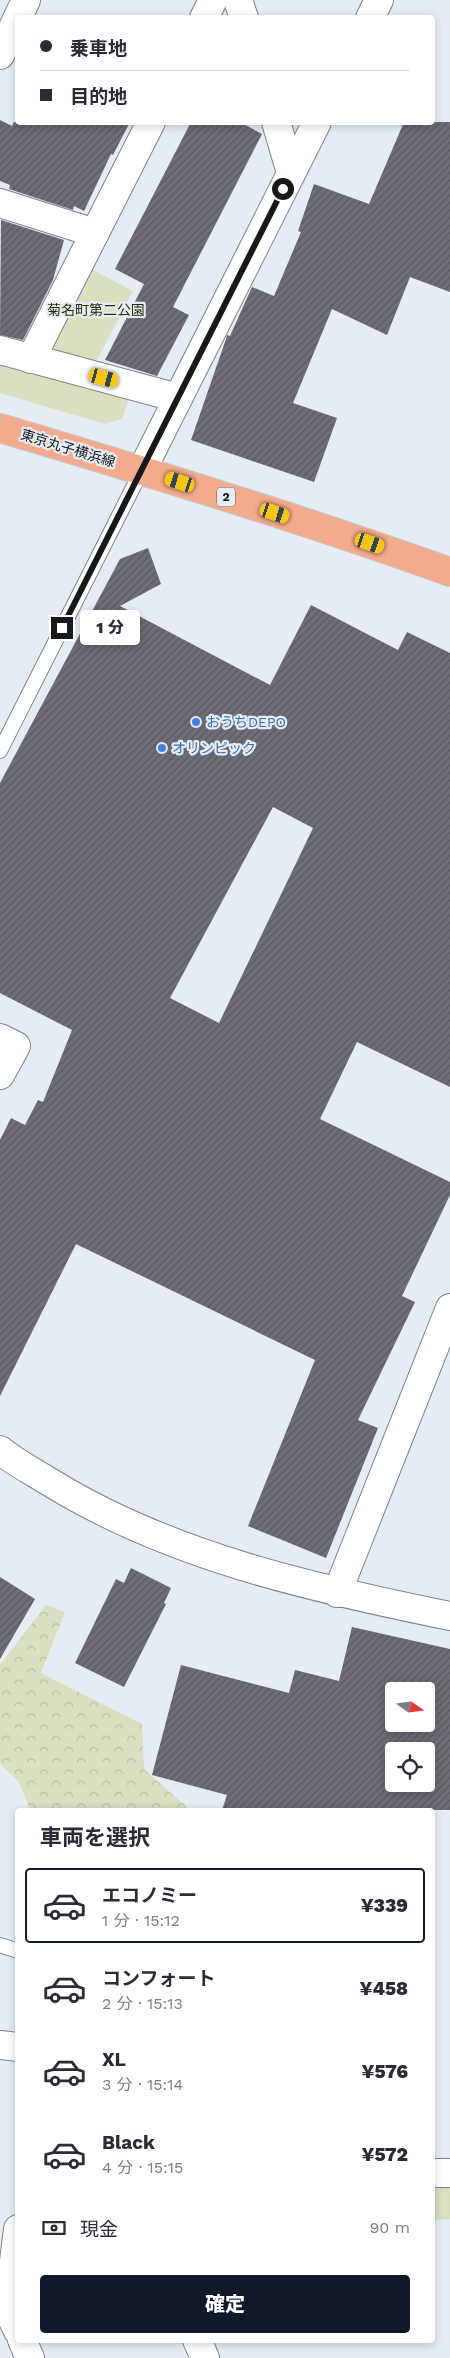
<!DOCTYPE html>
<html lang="ja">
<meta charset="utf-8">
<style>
:root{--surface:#fff;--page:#f7f7f7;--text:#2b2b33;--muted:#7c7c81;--line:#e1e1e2;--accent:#111827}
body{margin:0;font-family:"Work Sans","Noto Sans JP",sans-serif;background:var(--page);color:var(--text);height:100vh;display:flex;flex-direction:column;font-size:19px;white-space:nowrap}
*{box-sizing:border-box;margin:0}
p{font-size:16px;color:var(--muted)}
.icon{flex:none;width:28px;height:28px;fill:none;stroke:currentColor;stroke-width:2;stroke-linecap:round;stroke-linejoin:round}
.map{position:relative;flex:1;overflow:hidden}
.panel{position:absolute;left:15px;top:1808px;width:420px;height:535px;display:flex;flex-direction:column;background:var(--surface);border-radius:5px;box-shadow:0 2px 8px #0003}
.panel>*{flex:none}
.hud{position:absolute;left:15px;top:15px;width:420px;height:110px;border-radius:5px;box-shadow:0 2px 8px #0003;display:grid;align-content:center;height:110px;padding:0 25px;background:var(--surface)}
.needle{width:32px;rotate:104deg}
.tools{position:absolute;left:385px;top:1682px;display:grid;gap:10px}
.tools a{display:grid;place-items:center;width:50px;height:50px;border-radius:5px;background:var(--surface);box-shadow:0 2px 8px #0003;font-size:25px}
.end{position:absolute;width:22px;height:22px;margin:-11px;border:6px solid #16181a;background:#fff;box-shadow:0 0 0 2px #fff}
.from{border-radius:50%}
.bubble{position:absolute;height:35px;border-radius:5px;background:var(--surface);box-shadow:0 2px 8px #0003;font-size:16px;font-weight:800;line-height:35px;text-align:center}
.car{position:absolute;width:15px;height:30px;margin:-15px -8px;border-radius:6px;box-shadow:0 0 4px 1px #0007;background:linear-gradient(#f5c518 24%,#345 0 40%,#f5c518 0 76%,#345 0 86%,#f5c518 0)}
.hud b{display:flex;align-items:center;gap:18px;height:48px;font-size:19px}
.hud b+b{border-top:1px solid var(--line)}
.hud i{width:12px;height:12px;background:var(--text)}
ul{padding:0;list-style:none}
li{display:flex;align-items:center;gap:15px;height:75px;margin:0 10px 8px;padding:0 15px;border:2px solid transparent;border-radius:5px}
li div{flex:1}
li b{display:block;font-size:19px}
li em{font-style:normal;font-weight:800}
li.active{border-color:var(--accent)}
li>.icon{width:45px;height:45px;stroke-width:1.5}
h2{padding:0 25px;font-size:22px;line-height:60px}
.pay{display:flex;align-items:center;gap:12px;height:55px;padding:0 25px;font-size:19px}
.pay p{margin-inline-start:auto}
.cta{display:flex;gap:10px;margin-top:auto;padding:10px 25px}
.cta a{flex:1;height:58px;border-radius:5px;background:var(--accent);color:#fff;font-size:20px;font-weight:800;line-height:58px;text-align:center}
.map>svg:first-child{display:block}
.green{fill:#d9dfbf}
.forest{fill:url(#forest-crowns)}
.building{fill:url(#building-hatch);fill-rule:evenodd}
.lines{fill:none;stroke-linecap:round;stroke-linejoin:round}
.service-casing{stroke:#7d8289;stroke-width:16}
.minor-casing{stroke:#7d8289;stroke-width:30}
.primary-casing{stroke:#c7c8c8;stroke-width:30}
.service{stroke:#fff;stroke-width:14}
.minor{stroke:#fff;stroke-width:28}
.primary{stroke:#f4aa8c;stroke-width:28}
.route{stroke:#16181a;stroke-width:6}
.shop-dot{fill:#3f7fe0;stroke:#e6ecf3;stroke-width:2}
.labels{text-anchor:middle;stroke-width:4.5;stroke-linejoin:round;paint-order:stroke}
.shield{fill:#e6ecf3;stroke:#54585b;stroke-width:1}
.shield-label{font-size:12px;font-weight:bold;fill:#16181a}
.park-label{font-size:14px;fill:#2a2e0c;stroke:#e6ecf3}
.street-label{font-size:14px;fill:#16181a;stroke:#e6ecf3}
.shop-label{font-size:14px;fill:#366cbe;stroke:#e6ecf3;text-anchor:start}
</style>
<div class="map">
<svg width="450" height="2358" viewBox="0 0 450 2358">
<defs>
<pattern id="forest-crowns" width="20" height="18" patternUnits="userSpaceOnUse" patternTransform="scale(1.25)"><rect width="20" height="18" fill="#d9dfbf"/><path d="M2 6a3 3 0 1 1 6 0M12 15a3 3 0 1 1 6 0" fill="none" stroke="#babfa4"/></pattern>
<pattern id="building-hatch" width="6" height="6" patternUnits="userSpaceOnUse" patternTransform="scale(1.25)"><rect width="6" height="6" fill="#6f6d75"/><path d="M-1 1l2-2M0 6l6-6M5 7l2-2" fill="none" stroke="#5a595f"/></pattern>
</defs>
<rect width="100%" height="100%" fill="#e6ecf3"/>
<g class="green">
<path d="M89,268L133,291L96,362L47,353Z"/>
<path d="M0,362L129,399L122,419L105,424L0,393Z"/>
<path d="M432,2184H450V2219L433,2220Z"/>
</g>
<path class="forest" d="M46,1605L65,1612L41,1673L142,1724L144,1769L190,1810H30L19,1782L0,1764V1665Z"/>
<g class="building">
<path d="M0,120L12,126L14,122H130L113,155L111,154L84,211L74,206L73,210L9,189L10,185L0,181Z"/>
<path d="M191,122H240L262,134L173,307L189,315L157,376L105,360L144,284L115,269Z"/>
<path d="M404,122H450V292L410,277L387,335L332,309L293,403L337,418L314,482L191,440L226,339L227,335L230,336L252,287L274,296L301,232L298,231L314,184L369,204Z"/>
<path d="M1,220L64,240L53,280L23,340L0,335Z"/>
<path d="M148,548L161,584L120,606L270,685L311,605L398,650L407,632L450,653V1087L357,1042L320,1119L450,1182V1195L402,1296L415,1302L358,1420L378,1428L326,1558L248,1526L315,1360L76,1244L0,1396V1140L11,1118L25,1125L38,1100L43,1102L72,1030L0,993V783L120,559ZM273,807L313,828L219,1023L170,998Z"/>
<path d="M131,1568L171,1588L164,1603L166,1604L124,1687L75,1663L116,1579L124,1583Z"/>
<path d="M0,1577L35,1599L0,1659Z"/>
<path d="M352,1627L450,1649V1810H222L227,1795L152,1775L181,1665L289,1693L295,1670L339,1681ZM394,1691H426V1724H394ZM394,1751H426V1784H394Z"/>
</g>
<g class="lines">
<defs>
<g id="service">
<path d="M0,751L142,470"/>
<path d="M0,1945L18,1951"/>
</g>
<g id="minor">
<path d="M238,0L244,18"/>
<path d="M204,18L213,0"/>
<path d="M370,18L379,0"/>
<path d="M0,55L26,0"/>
<path d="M276,122L291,173"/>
<path d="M0,203L95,233"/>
<path d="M0,350L178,398"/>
<path d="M31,359L151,122"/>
<path d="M142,470L317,122"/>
<path d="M0,1038L16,1046L0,1075"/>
<path d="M0,1450C14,1462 32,1471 48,1481C169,1556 312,1588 450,1616"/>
<path d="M337,1593L450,1308"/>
<path d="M0,2045L18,2047"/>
<path d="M432,2173H450"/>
<path d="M18,2229L8,2310L18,2331"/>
<path d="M22,2340L30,2358"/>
<path d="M197,2340L205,2358"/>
</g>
<path id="primary" d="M0,428C151,473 302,519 450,572"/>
</defs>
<use href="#service" class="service-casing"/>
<use href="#minor" class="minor-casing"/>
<use href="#primary" class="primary-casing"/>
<use href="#service" class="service"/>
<use href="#minor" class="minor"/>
<use href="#primary" class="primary"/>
</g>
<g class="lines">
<path class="route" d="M62,628L283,189"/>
</g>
<g class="shop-dot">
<circle cx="196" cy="722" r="5"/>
<circle cx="162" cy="748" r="5"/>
</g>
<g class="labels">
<rect class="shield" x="217" y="487.5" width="18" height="19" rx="4"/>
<g class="shield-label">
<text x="226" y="501">2</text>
</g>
<g class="park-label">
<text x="96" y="315">菊名町第二公園</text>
</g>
<g class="street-label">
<text transform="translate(68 448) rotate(17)" y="5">東京丸子横浜線</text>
</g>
<g class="shop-label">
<text x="206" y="727">おうちDEPO</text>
<text x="172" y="753">オリンピック</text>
</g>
</g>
</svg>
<div class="tools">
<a><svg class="needle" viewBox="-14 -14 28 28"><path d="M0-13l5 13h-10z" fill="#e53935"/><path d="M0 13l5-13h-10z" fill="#7c7c81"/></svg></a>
<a><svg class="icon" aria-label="locate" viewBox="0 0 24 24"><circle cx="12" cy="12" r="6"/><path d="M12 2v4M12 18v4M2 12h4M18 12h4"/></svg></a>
</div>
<i class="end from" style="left:283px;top:189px"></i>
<i class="end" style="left:62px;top:628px"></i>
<div class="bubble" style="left:80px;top:610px;width:60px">1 分</div>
<i class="car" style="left:104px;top:378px;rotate:105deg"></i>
<i class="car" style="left:180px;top:482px;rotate:288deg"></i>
<i class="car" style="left:275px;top:513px;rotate:108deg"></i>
<i class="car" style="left:370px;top:543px;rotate:109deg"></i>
<div class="hud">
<b><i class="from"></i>乗車地</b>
<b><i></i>目的地</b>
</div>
<section class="panel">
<h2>車両を選択</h2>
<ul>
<li class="active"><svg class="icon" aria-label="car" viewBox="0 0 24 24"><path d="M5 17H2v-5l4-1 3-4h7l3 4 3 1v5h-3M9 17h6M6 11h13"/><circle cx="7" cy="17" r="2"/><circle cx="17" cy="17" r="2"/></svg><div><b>エコノミー</b><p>1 分 · 15:12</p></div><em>¥339</em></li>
<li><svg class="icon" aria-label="car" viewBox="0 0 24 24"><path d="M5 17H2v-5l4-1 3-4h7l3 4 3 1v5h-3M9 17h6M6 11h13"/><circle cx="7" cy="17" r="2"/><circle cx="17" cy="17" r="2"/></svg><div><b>コンフォート</b><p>2 分 · 15:13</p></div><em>¥458</em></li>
<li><svg class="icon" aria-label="car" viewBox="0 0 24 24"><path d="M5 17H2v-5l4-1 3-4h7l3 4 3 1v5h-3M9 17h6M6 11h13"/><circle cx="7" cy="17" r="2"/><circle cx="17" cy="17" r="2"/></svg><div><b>XL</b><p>3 分 · 15:14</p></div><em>¥576</em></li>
<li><svg class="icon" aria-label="car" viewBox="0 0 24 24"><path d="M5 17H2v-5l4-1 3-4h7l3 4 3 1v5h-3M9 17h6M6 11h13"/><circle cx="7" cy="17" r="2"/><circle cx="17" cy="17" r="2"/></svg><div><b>Black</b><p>4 分 · 15:15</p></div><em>¥572</em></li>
</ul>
<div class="pay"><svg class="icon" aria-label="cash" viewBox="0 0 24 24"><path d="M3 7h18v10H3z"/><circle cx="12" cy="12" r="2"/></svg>現金<p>90 m</p></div>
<div class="cta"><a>確定</a></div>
</section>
</div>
